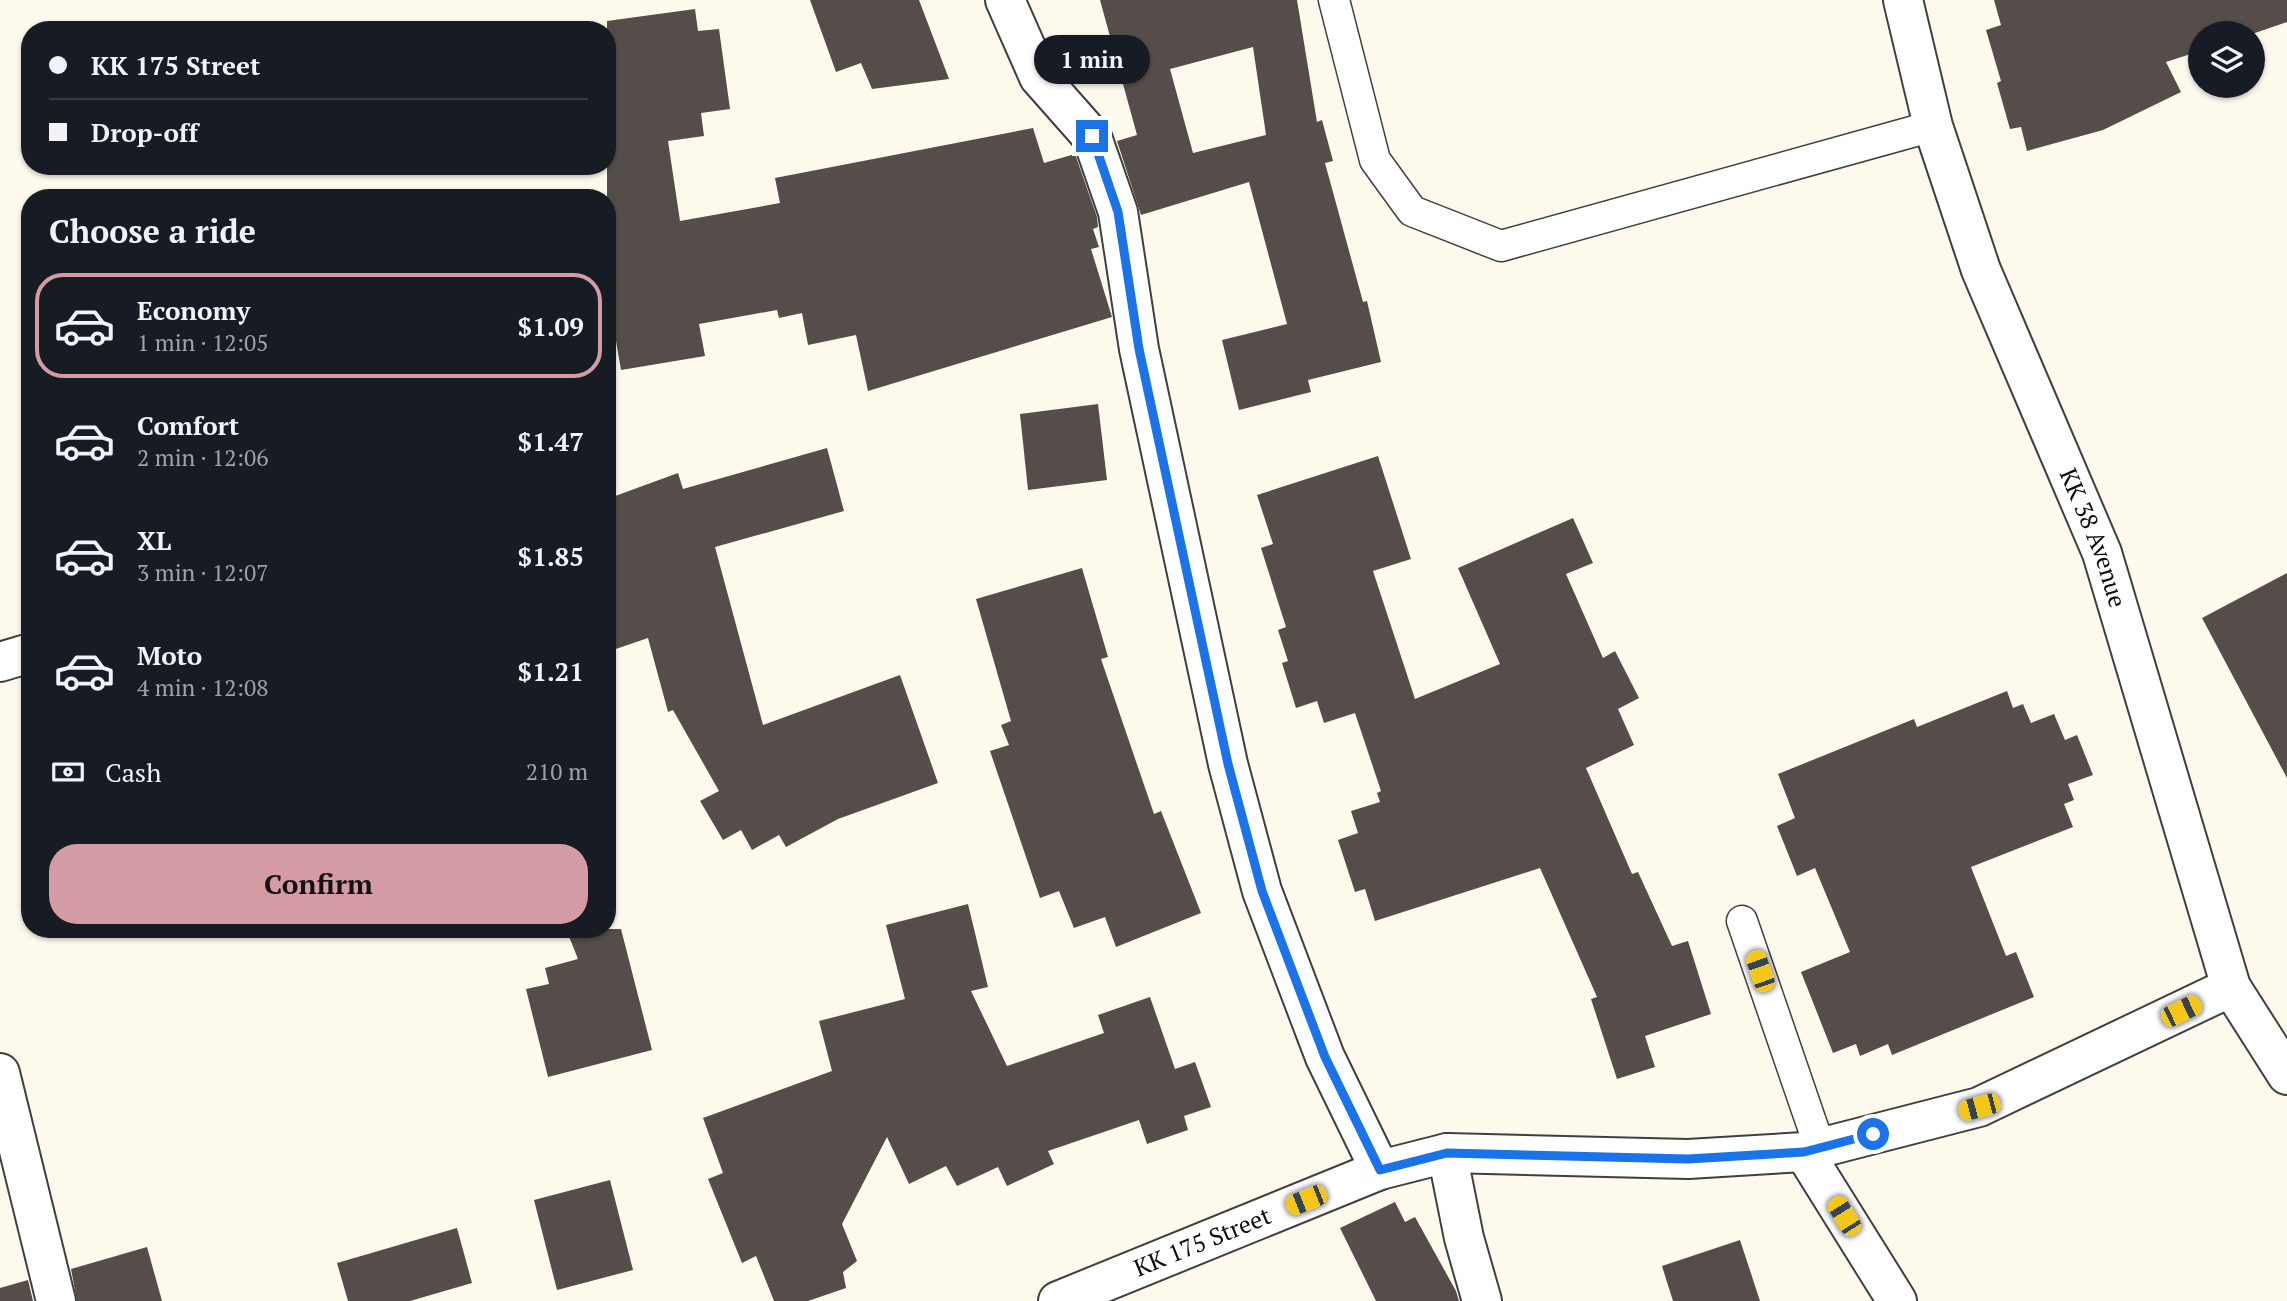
<!DOCTYPE html>
<meta charset="utf-8">
<style>
:root{--surface:#171b24;--page:#20242c;--text:#f1f3f6;--muted:#9ea1a6;--line:#363941;--accent:#d59ba4}
body{margin:0;font-family:"PT Serif",serif;background:var(--page);color:var(--text);height:100vh;display:flex;flex-direction:column;font-size:26px;white-space:nowrap}
*{box-sizing:border-box;margin:0}
p{font-size:23px;color:var(--muted)}
.icon{flex:none;width:38px;height:38px;fill:none;stroke:currentColor;stroke-width:2;stroke-linecap:round;stroke-linejoin:round}
.map{position:relative;flex:1;overflow:hidden}
.panel{position:absolute;left:21px;top:189px;width:595px;height:749px;display:flex;flex-direction:column;background:var(--surface);border-radius:28px;box-shadow:0 2px 5px #0004}
.panel>*{flex:none}
.banner{position:absolute;left:21px;top:21px;width:595px;height:154px;border-radius:28px;box-shadow:0 2px 5px #0004;display:grid;align-content:center;height:154px;padding:0 28px;background:var(--surface)}
.tools{position:absolute;left:2188px;top:21px;display:grid;gap:14px}
.tools a{display:grid;place-items:center;width:77px;height:77px;border-radius:50%;background:var(--surface);box-shadow:0 2px 5px #0004;font-size:35px}
.end{position:absolute;width:32px;height:32px;margin:-16px;border:9px solid #1a73e8;background:#fff;box-shadow:0 0 0 4px #fff}
.from{border-radius:50%}
.bubble{position:absolute;height:49px;border-radius:24px;background:var(--surface);box-shadow:0 2px 5px #0004;font-size:23px;font-weight:700;line-height:49px;text-align:center}
.car{position:absolute;width:21px;height:42px;margin:-21px -10px;border-radius:9px;box-shadow:0 0 5px 2px #0007;background:linear-gradient(#f5c518 24%,#345 0 40%,#f5c518 0 76%,#345 0 86%,#f5c518 0)}
.banner b{display:flex;align-items:center;gap:24px;height:66px;font-size:26px}
.banner b+b{border-top:2px solid var(--line)}
.banner i{width:18px;height:18px;background:var(--text)}
ul{padding:0;list-style:none}
li{display:flex;align-items:center;gap:21px;height:105px;margin:0 14px 10px;padding:0 14px;border:4px solid transparent;border-radius:28px}
li div{flex:1}
li b{display:block;font-size:26px}
li em{font-style:normal;font-weight:700}
li.current{border-color:var(--accent)}
li>.icon{width:63px;height:63px;stroke-width:1.5}
h2{padding:0 28px;font-size:32px;line-height:84px}
.pay{display:flex;align-items:center;gap:18px;height:77px;padding:0 28px;font-size:26px}
.pay p{margin-inline-start:auto}
.button{display:flex;gap:14px;margin-top:auto;padding:14px 28px}
.button a{flex:1;height:80px;border-radius:28px;background:var(--accent);color:#111;font-size:28px;font-weight:700;line-height:80px;text-align:center}
.map>svg:first-child{display:block}
.building{fill:#544d4a;fill-rule:evenodd}
.lines{fill:none;stroke-linecap:round;stroke-linejoin:round}
.lane-casing{stroke:#3f3f3f;stroke-width:33}
.street-casing{stroke:#3f3f3f;stroke-width:42}
.lane{stroke:#fff;stroke-width:30}
.street{stroke:#fff;stroke-width:38}
.route{stroke:#1a73e8;stroke-width:9}
.labels{text-anchor:middle;stroke-width:7;stroke-linejoin:round;paint-order:stroke}
.street-label{font-size:24px;fill:#0c0c0c;stroke:#fff}
</style>
<div class="map">
<svg width="2287" height="1301" viewBox="0 0 2287 1301">
<rect width="100%" height="100%" fill="#fef9ed"/>
<g class="building">
<path d="M810,0H919L949,79L872,89L861,63L836,72Z"/>
<path d="M1100,0H1297L1317,122L1322,120L1333,161L1325,163L1363,302L1367,301L1381,362L1308,380L1311,392L1239,410L1222,340L1287,324L1249,182L1141,215L1117,141L1137,135ZM1253,47L1266,135L1193,153L1170,69Z"/>
<path d="M1994,0H2287V22L2252,34L2200,33V51L2166,62L2181,92L2103,130L2027,151L2021,127L2010,129L1997,83L2001,81L1986,30L2001,25Z"/>
<path d="M695,9L698,31L719,29L730,109L701,113L704,136L668,141L680,221L780,203L775,178L1033,128L1044,163L1075,154L1097,217L1098,227L1093,229L1099,247L1091,249L1112,317L868,391L856,335L808,345L802,313L779,318L777,310L699,324L705,356L621,370L607,289V21Z"/>
<path d="M1098,404L1107,480L1028,490L1020,414Z"/>
<path d="M827,448L844,511L715,547L763,725L900,675L938,783L838,819L786,847L779,835L752,850L741,830L723,840L700,801L719,791L673,710L668,712L648,638L607,652V499L678,473L683,489Z"/>
<path d="M1378,456L1411,559L1373,571L1415,699L1500,664L1458,568L1573,518L1593,563L1566,574L1603,658L1615,651L1639,698L1618,709L1634,745L1586,768L1632,874L1638,872L1672,946L1688,941L1711,1014L1645,1036L1655,1067L1617,1079L1591,999L1597,997L1540,868L1375,921L1365,889L1355,892L1338,840L1358,833L1351,811L1380,802L1377,793L1381,791L1355,713L1324,723L1317,701L1296,708L1282,663L1288,661L1278,630L1286,627L1261,548L1273,544L1257,495Z"/>
<path d="M1082,568L1108,657L1101,659L1154,814L1161,811L1201,913L1116,947L1105,917L1074,928L1059,891L1040,898L990,751L1009,745L1001,725L1011,721L976,599Z"/>
<path d="M2287,573V778L2202,618Z"/>
<path d="M2007,691L2013,708L2023,704L2031,723L2054,714L2065,740L2077,735L2093,775L2068,784L2074,800L2064,804L2073,827L1971,867L2006,956L2016,952L2034,997L1892,1055L1888,1044L1860,1056L1856,1044L1833,1053L1801,972L1850,952L1815,868L1797,876L1777,826L1795,818L1778,774L1914,719L1917,727Z"/>
<path d="M968,904L988,987L971,991L1007,1066L1104,1033L1098,1015L1150,997L1175,1069L1195,1062L1211,1107L1184,1116L1188,1130L1147,1144L1139,1120L1048,1151L1054,1164L1007,1186L998,1167L957,1186L946,1166L909,1184L887,1137L842,1224L857,1261L843,1272L846,1288L808,1301H774L756,1256L742,1263L708,1179L723,1173L703,1118L832,1071L819,1021L905,999L886,925Z"/>
<path d="M566,929H621L652,1050L548,1077L526,989L549,984L545,968L578,959Z"/>
<path d="M610,1180L633,1270L557,1290L534,1200Z"/>
<path d="M1395,1202L1405,1222L1415,1217L1456,1291L1459,1301H1376L1340,1228Z"/>
<path d="M457,1228L472,1283L410,1301H348L337,1263Z"/>
<path d="M1740,1240L1760,1301H1673L1662,1266Z"/>
<path d="M147,1247L162,1301H77L71,1269Z"/>
<path d="M28,1280L33,1301H0V1288Z"/>
</g>
<g class="lines">
<defs>
<g id="lane">
<path d="M1334,0L1375,160L1412,211L1501,246L1933,126"/>
<path d="M1742,921L1820,1148"/>
</g>
<g id="street">
<path d="M1005,0L1039,77L1092,137L1118,212L1139,349L1228,764L1262,891L1325,1057L1380,1170"/>
<path id="s1" d="M1903,0L1933,126L1981,270L2102,553L2231,987L2287,1075"/>
<path d="M0,662L30,653"/>
<path d="M0,1073L56,1301"/>
<path d="M1804,1152L1897,1301"/>
<path d="M1447,1153L1464,1238L1482,1301"/>
<path id="s2" d="M1058,1301L1380,1170L1447,1153L1688,1159L1804,1152L1979,1107L2231,987"/>
</g>
</defs>
<use href="#lane" class="lane-casing"/>
<use href="#street" class="street-casing"/>
<use href="#lane" class="lane"/>
<use href="#street" class="street"/>
</g>
<g class="lines">
<path class="route" d="M1092,136L1118,212L1139,349L1228,764L1262,891L1325,1057L1380,1170L1447,1153L1688,1159L1804,1152L1873,1134"/>
</g>
<g class="labels">
<g class="street-label">
<text dy="8" stroke="none"><textPath href="#s1" startOffset="572">KK 38 Avenue</textPath></text>
<text dy="8" stroke="none"><textPath href="#s2" startOffset="156">KK 175 Street</textPath></text>
</g>
</g>
</svg>
<div class="tools">
<a><svg class="icon" aria-label="layers" viewBox="0 0 24 24"><path d="M12 4l9 5-9 5-9-5zM3 14l9 5 9-5"/></svg></a>
</div>
<i class="end from" style="left:1873px;top:1134px"></i>
<i class="end" style="left:1092px;top:136px"></i>
<div class="bubble" style="left:1034px;top:35px;width:116px">1 min</div>
<i class="car" style="left:1760px;top:971px;rotate:341deg"></i>
<i class="car" style="left:2181px;top:1011px;rotate:64deg"></i>
<i class="car" style="left:1979px;top:1107px;rotate:255deg"></i>
<i class="car" style="left:1306px;top:1200px;rotate:248deg"></i>
<i class="car" style="left:1844px;top:1216px;rotate:328deg"></i>
<div class="banner">
<b><i class="from"></i>KK 175 Street</b>
<b><i></i>Drop-off</b>
</div>
<section class="panel">
<h2>Choose a ride</h2>
<ul>
<li class="current"><svg class="icon" aria-label="car" viewBox="0 0 24 24"><path d="M5 17H2v-5l4-1 3-4h7l3 4 3 1v5h-3M9 17h6M6 11h13"/><circle cx="7" cy="17" r="2"/><circle cx="17" cy="17" r="2"/></svg><div><b>Economy</b><p>1 min · 12:05</p></div><em>$1.09</em></li>
<li><svg class="icon" aria-label="car" viewBox="0 0 24 24"><path d="M5 17H2v-5l4-1 3-4h7l3 4 3 1v5h-3M9 17h6M6 11h13"/><circle cx="7" cy="17" r="2"/><circle cx="17" cy="17" r="2"/></svg><div><b>Comfort</b><p>2 min · 12:06</p></div><em>$1.47</em></li>
<li><svg class="icon" aria-label="car" viewBox="0 0 24 24"><path d="M5 17H2v-5l4-1 3-4h7l3 4 3 1v5h-3M9 17h6M6 11h13"/><circle cx="7" cy="17" r="2"/><circle cx="17" cy="17" r="2"/></svg><div><b>XL</b><p>3 min · 12:07</p></div><em>$1.85</em></li>
<li><svg class="icon" aria-label="car" viewBox="0 0 24 24"><path d="M5 17H2v-5l4-1 3-4h7l3 4 3 1v5h-3M9 17h6M6 11h13"/><circle cx="7" cy="17" r="2"/><circle cx="17" cy="17" r="2"/></svg><div><b>Moto</b><p>4 min · 12:08</p></div><em>$1.21</em></li>
</ul>
<div class="pay"><svg class="icon" aria-label="cash" viewBox="0 0 24 24"><path d="M3 7h18v10H3z"/><circle cx="12" cy="12" r="2"/></svg>Cash<p>210 m</p></div>
<div class="button"><a>Confirm</a></div>
</section>
</div>
